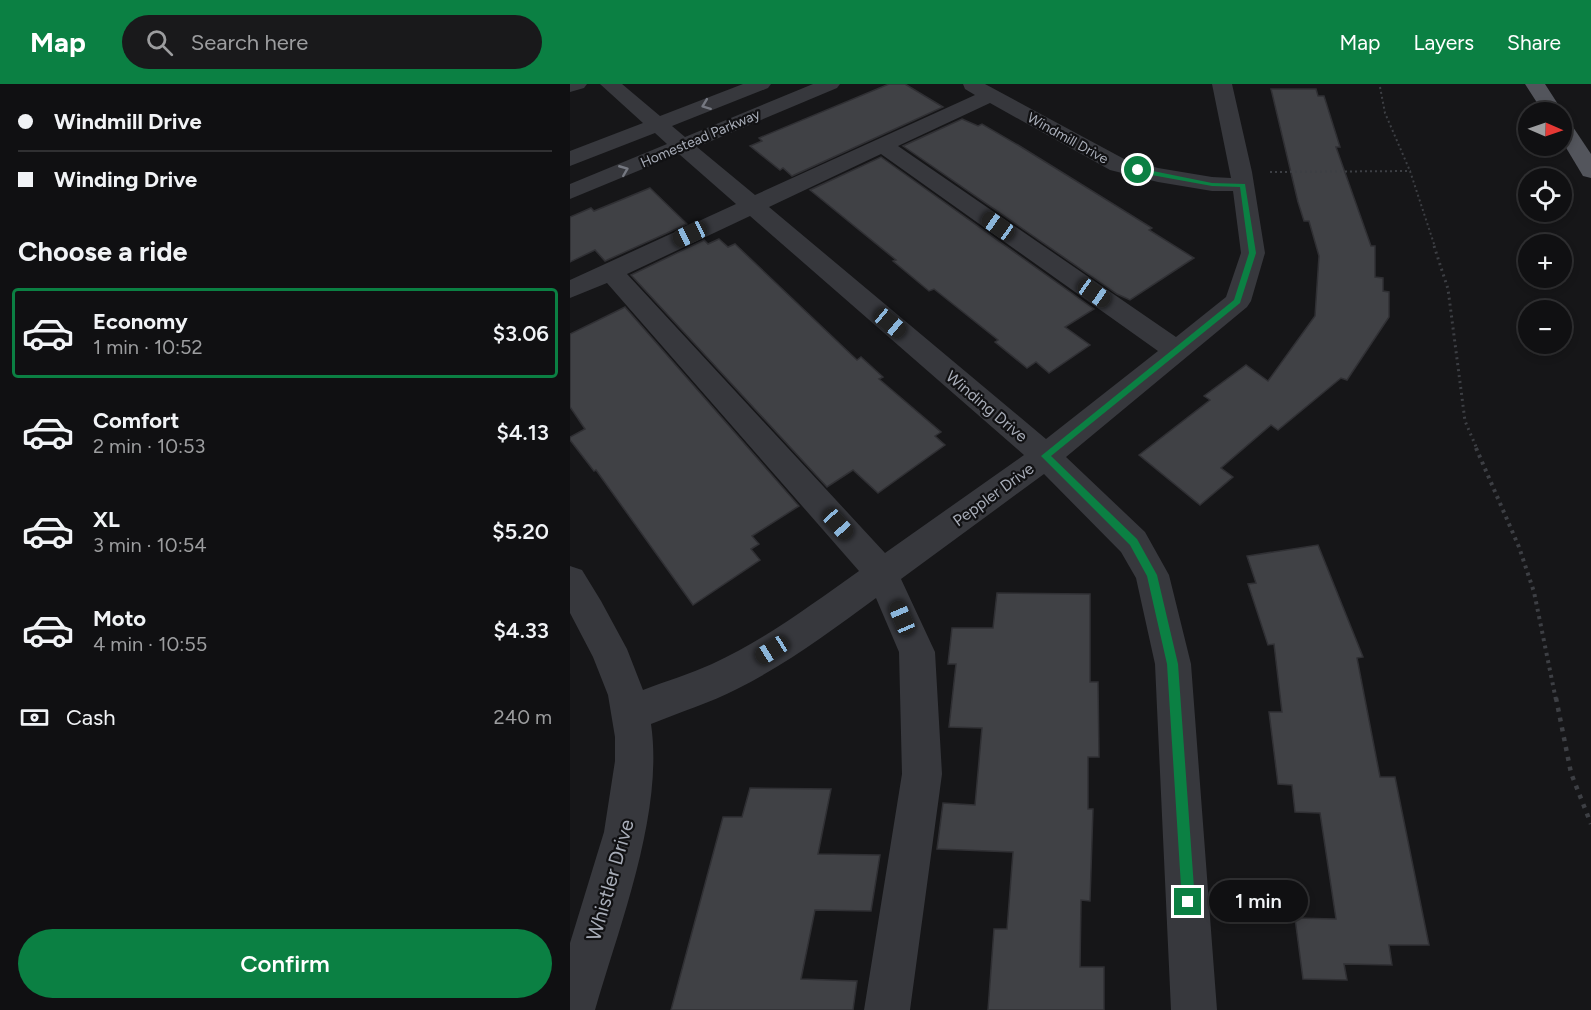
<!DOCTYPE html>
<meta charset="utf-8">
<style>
:root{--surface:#101012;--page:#19191b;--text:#f1f3f6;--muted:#9c9d9f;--line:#303032;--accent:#0b8043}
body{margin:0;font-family:Figtree,sans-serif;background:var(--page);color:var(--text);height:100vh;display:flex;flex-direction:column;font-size:22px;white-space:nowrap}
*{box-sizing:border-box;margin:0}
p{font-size:20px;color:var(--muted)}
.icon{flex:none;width:33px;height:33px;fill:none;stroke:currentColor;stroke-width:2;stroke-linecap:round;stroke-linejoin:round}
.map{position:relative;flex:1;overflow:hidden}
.details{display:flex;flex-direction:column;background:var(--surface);width:570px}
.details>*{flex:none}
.guide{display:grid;align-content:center;height:132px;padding:0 18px;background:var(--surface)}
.needle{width:39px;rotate:92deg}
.buttons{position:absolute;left:948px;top:18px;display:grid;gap:12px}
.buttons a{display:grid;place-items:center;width:54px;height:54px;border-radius:50%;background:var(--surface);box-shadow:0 3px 9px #0003,0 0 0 2px var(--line);font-size:30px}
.end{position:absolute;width:27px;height:27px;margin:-14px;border:8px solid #0b8043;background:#fff;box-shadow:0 0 0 3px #fff}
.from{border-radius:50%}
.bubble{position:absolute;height:42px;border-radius:21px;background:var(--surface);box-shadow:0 3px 9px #0003,0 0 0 2px var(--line);font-size:20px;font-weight:600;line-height:42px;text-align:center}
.car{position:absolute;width:18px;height:36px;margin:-18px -9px;border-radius:8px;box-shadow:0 0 4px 2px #0007;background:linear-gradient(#222 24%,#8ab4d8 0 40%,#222 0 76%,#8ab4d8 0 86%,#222 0)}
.guide b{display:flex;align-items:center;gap:21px;height:57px;font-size:22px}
.guide b+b{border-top:2px solid var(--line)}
.guide i{width:15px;height:15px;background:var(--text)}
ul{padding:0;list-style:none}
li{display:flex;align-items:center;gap:18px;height:90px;margin:0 12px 9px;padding:0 6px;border:3px solid transparent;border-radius:6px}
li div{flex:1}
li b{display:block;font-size:22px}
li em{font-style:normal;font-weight:600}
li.active{border-color:var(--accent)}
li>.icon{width:54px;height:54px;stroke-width:1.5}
h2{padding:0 18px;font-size:27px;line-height:72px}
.pay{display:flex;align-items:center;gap:15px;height:66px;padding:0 18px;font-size:22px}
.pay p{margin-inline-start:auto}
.action{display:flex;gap:12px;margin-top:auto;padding:12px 18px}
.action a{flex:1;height:69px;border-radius:36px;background:var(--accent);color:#fff;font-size:24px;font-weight:600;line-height:69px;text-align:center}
header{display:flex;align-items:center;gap:36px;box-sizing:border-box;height:84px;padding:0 30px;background:var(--accent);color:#fff}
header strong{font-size:28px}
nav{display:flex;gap:33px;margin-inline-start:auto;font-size:21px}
.search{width:420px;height:54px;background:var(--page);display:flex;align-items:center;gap:15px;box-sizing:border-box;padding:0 21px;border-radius:33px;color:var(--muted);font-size:22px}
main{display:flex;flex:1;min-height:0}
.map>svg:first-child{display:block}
.building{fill:#404145;stroke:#303034;stroke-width:1.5}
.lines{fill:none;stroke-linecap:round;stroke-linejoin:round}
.path-far3{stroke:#3d3f44;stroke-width:2;stroke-dasharray:2 3;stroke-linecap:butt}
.path-far2{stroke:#3d3f44;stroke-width:3;stroke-dasharray:2 4;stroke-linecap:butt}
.path-far1{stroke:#3d3f44;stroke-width:4;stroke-dasharray:3 4.5;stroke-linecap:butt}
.path{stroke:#3d3f44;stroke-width:4.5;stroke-dasharray:4 6;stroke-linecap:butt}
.minor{fill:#37383d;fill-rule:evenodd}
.major{fill:#53555c;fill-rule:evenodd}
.oneway{stroke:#757881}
.route{fill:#0b8043}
.labels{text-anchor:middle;stroke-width:4.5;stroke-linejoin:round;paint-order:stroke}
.far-street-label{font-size:14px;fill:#a8adb8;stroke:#111113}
.street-label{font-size:16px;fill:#a8adb8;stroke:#111113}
.near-street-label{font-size:20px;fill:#a8adb8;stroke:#111113}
</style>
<header>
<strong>Map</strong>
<div class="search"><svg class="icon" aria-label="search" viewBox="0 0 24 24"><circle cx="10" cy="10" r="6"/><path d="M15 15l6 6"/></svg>Search here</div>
<nav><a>Map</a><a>Layers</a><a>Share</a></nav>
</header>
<main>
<section class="details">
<div class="guide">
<b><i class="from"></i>Windmill Drive</b>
<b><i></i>Winding Drive</b>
</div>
<h2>Choose a ride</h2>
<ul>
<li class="active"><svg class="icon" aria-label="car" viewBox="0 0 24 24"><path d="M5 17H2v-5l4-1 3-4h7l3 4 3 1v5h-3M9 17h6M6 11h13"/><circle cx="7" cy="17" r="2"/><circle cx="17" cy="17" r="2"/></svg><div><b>Economy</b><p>1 min · 10:52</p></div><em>$3.06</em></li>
<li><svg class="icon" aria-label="car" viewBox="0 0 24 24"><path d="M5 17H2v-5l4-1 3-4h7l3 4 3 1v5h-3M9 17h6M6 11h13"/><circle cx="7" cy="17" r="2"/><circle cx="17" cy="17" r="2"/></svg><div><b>Comfort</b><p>2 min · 10:53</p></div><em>$4.13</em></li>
<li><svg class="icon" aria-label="car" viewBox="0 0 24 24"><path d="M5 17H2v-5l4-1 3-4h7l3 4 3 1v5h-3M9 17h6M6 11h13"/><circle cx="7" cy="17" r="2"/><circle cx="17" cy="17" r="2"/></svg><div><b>XL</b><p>3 min · 10:54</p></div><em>$5.20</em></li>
<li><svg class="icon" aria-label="car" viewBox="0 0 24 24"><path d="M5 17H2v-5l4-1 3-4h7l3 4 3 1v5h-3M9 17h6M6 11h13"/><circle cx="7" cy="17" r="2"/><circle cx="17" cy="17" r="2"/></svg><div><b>Moto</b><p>4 min · 10:55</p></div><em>$4.33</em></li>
</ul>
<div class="pay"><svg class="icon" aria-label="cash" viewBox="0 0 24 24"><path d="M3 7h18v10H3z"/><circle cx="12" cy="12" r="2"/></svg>Cash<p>240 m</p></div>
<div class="action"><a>Confirm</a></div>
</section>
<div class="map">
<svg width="1021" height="926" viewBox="0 0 1021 926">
<rect width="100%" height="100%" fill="#161618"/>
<g class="building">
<path d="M319,0H335L373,23L222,92L213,84L210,86L180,62L192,57L189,54Z"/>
<path d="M701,5H746L748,12H754L770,63H766L801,162H805V193L813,194V207L819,208V233L777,296L771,294L708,346L701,341L651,384L663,393L630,421L569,371L640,316L634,312L676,281L698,297L745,232L749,172L739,137H734L728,118Z"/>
<path d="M392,35L408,42L412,40L448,61L582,144L579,146L624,174L560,216L547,210L333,62Z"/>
<path d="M311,73L524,225L495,243L520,261L479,289L466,278L457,284L425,258L428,256L364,205L359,207L323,177L326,176L240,106Z"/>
<path d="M80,104L117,140L35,177L25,166L0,178V133L21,124L24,127Z"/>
<path d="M149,155L158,163L165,160L287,276L291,273L313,293L309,295L371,348L365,352L375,361L308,409L283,386L257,403L61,191L134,156L138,160Z"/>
<path d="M55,223L229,422L182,452L189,460L181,465L190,476L123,521L26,386L24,387L0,356V353L15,345L0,323V250Z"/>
<path d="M748,461L793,573L787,574L810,693H825L859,861H819L822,881L774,880L777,896L733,895L725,834L766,835L750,729L725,728L722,701L708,700L699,628H712L704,560L698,561L678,500L686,499L677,472Z"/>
<path d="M427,509L520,510V598H528L529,673H518V725H523L520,817L511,816L510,883H534V926H418L424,845H437L443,768L367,765L373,719L405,721L412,644L379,643L386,580H378L382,544H423Z"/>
<path d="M180,704L261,705L248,770L310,771L301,827L245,826L231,895L287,897L283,926H101L153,733H172Z"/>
</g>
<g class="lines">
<g class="path-far3">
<path d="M810,3L815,29L840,87"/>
<path d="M700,88L840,87L865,163"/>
</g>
<path class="path-far2" d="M864,162L878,205L895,337L907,365"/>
<path class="path-far1" d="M906,364L949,463L964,508L986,616"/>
<path class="path" d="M986,614L1001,689L1021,740"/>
<g class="minor">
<path d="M0,0H17L14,4L0,8Z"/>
<path d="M30,0H52L90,32L173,0H201L198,4L102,42L115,53L243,0H270L267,4L127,63L185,111L405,11L395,5L393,0H415L556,76L588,84L642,93L661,94L642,0H662L682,88L695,169L681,217L677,223L496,373L575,448L599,491L621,580L647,926H601L585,580L566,494L551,468L474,390L331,495L365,568L372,690L340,926H294L332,690L329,568L306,514C261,547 217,580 167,605C140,619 110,628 81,640C94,728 50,840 25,926H0V859L34,748L45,677V653L38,611L23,573L0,529V482L12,486L31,517L57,565L73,606C96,597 120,590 142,580C195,556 242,520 289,487L37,199L0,214V196L166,120L109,70L0,115V100L97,60L85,49L0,82V67L73,39ZM420,19L540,86L588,98L642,107H663L671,169L656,213L606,253L328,62ZM311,70L588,267L476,355L199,123ZM180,132L454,371L315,469L57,190Z"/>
</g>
<g class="major">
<path d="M955,0H975L993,28L992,30V28H973Z"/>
<path d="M992,35L999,37L1021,70V94L1013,92L992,57Z"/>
</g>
</g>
<defs><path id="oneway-chevron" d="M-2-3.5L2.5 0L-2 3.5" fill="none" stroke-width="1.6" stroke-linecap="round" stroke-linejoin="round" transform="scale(1.5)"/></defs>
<g class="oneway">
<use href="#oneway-chevron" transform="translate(136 21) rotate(159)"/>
<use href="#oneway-chevron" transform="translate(54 86) rotate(-22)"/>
</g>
<path class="route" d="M568,84L642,99L675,100L686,169L670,219L481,372L567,455L587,491L608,580L625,818L623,823L618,824L614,823L612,818L597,580L577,492L560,461L471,372L664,216L679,169L670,103L642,102L565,88Z"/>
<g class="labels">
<g class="far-street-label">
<text transform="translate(130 54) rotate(-23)" y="5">Homestead Parkway</text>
<text transform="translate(498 54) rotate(29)" y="5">Windmill Drive</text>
</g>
<g class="street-label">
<text transform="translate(417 322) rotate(40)" y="6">Winding Drive</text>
<text transform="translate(423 410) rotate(-36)" y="6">Peppler Drive</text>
</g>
<g class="near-street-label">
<text transform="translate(40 796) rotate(-74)" y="7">Whistler Drive</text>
</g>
</g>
</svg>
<div class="buttons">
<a><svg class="needle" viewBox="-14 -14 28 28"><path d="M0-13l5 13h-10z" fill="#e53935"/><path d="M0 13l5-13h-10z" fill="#9c9d9f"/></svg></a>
<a><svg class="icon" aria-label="locate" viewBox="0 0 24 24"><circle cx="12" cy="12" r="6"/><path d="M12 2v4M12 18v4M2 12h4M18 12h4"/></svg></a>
<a>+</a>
<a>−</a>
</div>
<i class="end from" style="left:568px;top:86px"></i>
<i class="end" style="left:618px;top:818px"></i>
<div class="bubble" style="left:639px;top:796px;width:99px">1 min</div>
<i class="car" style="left:428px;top:142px;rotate:305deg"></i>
<i class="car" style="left:120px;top:150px;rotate:245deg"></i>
<i class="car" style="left:524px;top:209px;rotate:125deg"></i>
<i class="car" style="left:320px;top:239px;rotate:130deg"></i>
<i class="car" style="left:268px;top:440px;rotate:138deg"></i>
<i class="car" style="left:332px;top:534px;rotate:337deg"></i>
<i class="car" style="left:202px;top:566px;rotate:238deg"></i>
</div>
</main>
